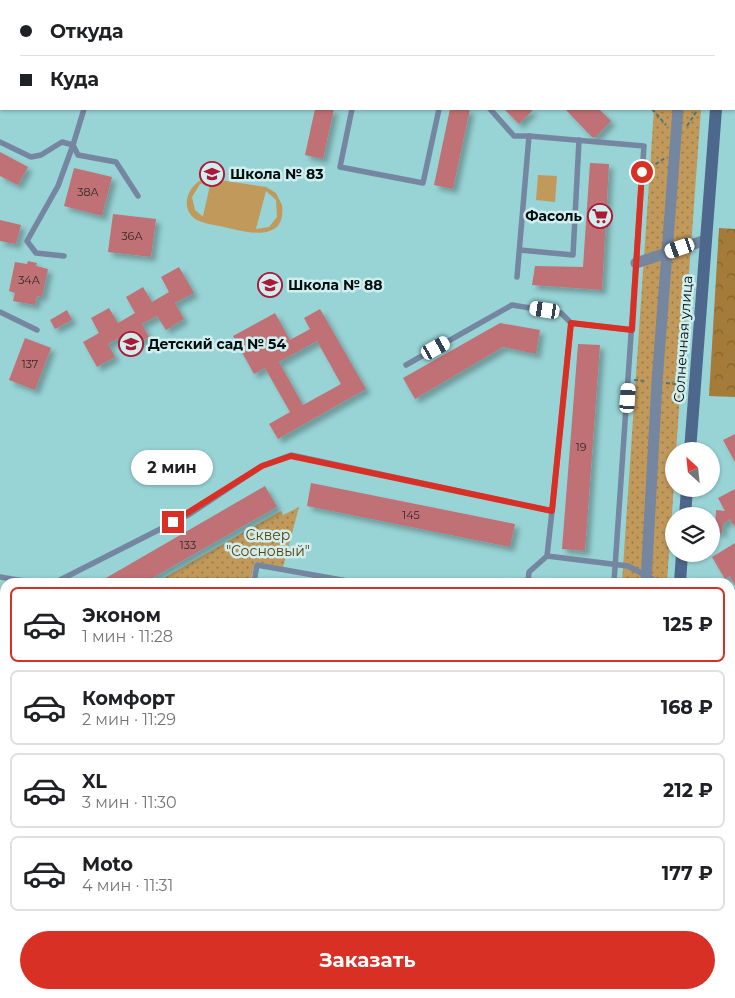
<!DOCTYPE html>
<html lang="ru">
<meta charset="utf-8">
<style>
:root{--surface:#fff;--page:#f2f2f2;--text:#202124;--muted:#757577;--line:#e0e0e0;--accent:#d93025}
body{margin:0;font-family:Montserrat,sans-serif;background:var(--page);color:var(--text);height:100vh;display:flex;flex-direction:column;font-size:19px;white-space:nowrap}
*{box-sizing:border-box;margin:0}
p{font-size:16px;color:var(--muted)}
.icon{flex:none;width:28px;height:28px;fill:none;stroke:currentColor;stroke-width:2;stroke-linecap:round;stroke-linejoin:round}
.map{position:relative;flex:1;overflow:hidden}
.sheet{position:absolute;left:0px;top:578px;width:735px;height:421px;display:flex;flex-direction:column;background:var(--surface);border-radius:15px 15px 0 0;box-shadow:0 1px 4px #0004}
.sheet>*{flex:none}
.banner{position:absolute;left:0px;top:0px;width:735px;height:110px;box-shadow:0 1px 4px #0004;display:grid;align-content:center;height:110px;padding:0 20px;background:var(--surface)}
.needle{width:32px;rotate:333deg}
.buttons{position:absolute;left:665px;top:442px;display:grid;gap:10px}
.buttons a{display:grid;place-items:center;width:55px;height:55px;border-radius:50%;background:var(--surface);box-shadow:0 1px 4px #0004;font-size:25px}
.end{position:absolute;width:22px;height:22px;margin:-11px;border:6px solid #d93025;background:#fff;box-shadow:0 0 0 2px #fff}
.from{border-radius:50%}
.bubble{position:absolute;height:35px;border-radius:18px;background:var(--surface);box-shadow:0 1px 4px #0004;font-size:16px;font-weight:700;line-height:35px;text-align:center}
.car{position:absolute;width:15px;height:30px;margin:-15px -8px;border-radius:6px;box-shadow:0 0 4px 1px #0007;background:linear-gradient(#fff 24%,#345 0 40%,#fff 0 76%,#345 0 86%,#fff 0)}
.banner b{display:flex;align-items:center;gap:18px;height:48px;font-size:19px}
.banner b+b{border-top:1px solid var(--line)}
.banner i{width:12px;height:12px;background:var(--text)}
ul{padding:9px 0 0;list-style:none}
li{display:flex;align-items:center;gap:15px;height:75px;margin:0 10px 8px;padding:0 10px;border:2px solid var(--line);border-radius:8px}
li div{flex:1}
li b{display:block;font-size:19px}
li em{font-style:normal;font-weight:700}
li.on{border-color:var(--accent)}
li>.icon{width:45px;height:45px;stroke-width:1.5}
.action{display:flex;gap:10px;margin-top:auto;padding:10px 20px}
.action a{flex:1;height:58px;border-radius:30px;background:var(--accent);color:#fff;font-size:20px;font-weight:700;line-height:58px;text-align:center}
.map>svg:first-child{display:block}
.grass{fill:url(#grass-dots)}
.forest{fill:url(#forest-crowns)}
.garden{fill:#c1995b;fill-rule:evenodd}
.building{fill:#bf7174;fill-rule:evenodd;filter:url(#shadow)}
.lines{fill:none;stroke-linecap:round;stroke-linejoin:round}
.path{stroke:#507678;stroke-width:2;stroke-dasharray:4 2.5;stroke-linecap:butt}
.lane{stroke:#7586a0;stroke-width:5.5}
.street{stroke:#7586a0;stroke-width:11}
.secondary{stroke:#4e678c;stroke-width:12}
.primary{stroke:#31507d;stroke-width:12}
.route{stroke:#d93025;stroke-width:6}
.labels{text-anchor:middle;stroke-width:5;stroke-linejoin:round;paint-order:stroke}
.number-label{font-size:11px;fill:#302829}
.poi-label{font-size:14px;font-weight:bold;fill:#000f10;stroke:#d1eeee;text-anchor:start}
.street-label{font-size:14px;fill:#000f10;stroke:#d1eeee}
.park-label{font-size:14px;fill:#5d400a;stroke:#d1eeee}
</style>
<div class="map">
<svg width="735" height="998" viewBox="0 0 735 998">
<defs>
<pattern id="grass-dots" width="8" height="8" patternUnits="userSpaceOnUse" patternTransform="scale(1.25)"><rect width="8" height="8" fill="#c1995b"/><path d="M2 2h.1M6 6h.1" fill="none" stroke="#9a7b4a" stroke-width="1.8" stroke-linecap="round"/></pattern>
<pattern id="forest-crowns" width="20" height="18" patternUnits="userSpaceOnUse" patternTransform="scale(1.25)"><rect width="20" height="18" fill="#a47b38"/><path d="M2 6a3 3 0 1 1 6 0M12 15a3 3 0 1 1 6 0" fill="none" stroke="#83632e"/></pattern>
<filter id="shadow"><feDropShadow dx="4.5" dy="4.5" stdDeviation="2.5" flood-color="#0004"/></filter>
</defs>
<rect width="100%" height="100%" fill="#98d3d5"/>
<g class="grass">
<path d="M654,109H701L676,451H674V484L667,582H622Z"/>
<path d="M299,507L283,567L255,562L250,582H157L281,511L283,515Z"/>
<path d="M0,687L5,688V758L0,757Z"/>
<path d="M730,848L735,849V871L730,870Z"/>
<path d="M248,994H286L283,998H247Z"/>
<path d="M563,994H612L611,998H562Z"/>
</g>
<path class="forest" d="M719,228L735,229V397L709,396Z"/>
<g class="garden">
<path d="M538,175L557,176L555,202L536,200Z"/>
<path d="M206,178L266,187L276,193L282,205C287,244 245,232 224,227C216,225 205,224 197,220C178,209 188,183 206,178ZM211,181L203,216H202L195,210L192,197L200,184ZM266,191L276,200L277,217L269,227L256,229Z"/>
</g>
<g class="building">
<path d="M315,109H334L323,159L305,155Z"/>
<path d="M450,109H470L453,189L434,185Z"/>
<path d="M504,109H534L519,124Z"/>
<path d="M565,109H599L611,121L596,137H592Z"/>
<path d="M0,152L28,167L18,185L0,176Z"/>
<path d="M590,163L609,164L602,290L532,285L535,266L583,267Z"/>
<path d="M74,168L112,177L102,216L64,206Z"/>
<path d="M113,214L156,219L151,257L108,252Z"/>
<path d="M0,220L21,225L16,244L0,241Z"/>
<path d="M28,261L37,263L36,266L48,269L42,297L37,296L35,305L13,301L15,293L9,291L15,262L27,264Z"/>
<path d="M179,267L194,293L175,303L184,319L166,330L157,316L142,324L149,337L132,347L125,335L108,344L115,357L97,367L83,342L99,333L91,318L109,308L118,323L135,313L126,297L143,287L152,302L169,292L161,277Z"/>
<path d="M320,309L366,389L278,439L269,424L290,412L265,368L254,374L233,336L275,313L290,340L310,329L304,318ZM317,341L341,384L303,405L279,362Z"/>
<path d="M67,310L72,320L55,329L50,320Z"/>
<path d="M500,323L540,330L536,354L503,347L415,399L403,378Z"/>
<path d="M25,338L51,348L35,390L9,380Z"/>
<path d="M578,344L600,345L585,551L562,549Z"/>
<path d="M735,434V462L723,440Z"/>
<path d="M311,483L515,524L510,547L307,506Z"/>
<path d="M265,486L277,507L145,582H99Z"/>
<path d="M735,489V527L730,519L723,524L722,533L715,532L716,510L725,511L718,498Z"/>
<path d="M735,543V585L730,576L725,579L712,557Z"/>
</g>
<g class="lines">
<g class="path">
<path d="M652,109L666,125"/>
<path d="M687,126L698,109"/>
<path d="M650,168L665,158"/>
<path d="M634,380L646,381"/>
<path d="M666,383L684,385"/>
<path d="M730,752L735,749"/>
<path d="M472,994L486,998"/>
<path d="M587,998L588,994"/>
</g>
<g class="lane">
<path d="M44,0L50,1"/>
<path d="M117,1L118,0"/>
<path d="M325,1V0"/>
<path d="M658,1V0"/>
<path d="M84,109L73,145L78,155L116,162L138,196"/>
<path d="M352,109L340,167L423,183L439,109"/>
<path d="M490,109L514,136H529"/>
<path d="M0,142L31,157L41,155L62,142L73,145L58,186L27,241L36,253L64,256"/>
<path d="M520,250L573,255L579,140"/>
<path d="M517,277L529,136L644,146L614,582"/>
<path d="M0,312L37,330"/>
<path d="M406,365L512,305L561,313L571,323L632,330"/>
<path d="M552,511L571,323"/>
<path d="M0,577L30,582"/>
<path d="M56,582L190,514L262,466L291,455L552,511L547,556L628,566L658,582"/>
<path d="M254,582L257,565L353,582"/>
<path d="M528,582L529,572L547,556"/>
<path d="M0,793L5,794"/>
<path d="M730,914L735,915"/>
<path d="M537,994L549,996"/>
<path d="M203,998L204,994"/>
<path d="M367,998V994"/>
</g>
<g class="street">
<path d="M636,263L706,240"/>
<path d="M646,582L657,382L678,109"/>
<path d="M623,998L624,994"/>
</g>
<g class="secondary">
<path d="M353,0L360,1"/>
<path d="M725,1V0"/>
<path d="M734,78H735"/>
<path d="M690,451L716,109"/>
<path d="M685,516L687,489"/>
<path d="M680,582L682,554"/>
<path d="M287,998L289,994"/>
</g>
<g class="primary">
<path d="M0,657L5,658"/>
<path d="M0,679L5,680"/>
<path d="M730,798H735"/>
<path d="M730,822L735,823"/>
</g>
</g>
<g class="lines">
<path class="route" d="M173,522L262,466L291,456L552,511L571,323L632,330L642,172"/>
</g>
<defs>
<symbol id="school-ring" viewBox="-11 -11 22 22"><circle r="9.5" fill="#d1eeee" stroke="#ad1836" stroke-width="1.5"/><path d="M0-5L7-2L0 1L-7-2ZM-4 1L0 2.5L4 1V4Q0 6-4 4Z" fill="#ad1836"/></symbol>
<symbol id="supermarket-ring" viewBox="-11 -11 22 22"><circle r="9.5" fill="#d1eeee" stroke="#ad1836" stroke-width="1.5"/><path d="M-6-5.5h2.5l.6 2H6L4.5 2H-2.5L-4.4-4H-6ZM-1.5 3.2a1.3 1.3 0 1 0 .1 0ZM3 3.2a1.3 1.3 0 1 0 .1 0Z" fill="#ad1836"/></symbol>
</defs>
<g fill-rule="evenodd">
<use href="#school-ring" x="198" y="160" width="28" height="28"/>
<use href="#supermarket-ring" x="586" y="202" width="28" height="28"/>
<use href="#school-ring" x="256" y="271" width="28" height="28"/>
<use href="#school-ring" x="117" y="330" width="28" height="28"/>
</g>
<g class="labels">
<g class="number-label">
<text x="88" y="196">38А</text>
<text x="132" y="240">36А</text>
<text x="29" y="284">34А</text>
<text x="30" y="368">137</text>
<text x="581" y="451">19</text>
<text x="411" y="519">145</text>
<text x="188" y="549">133</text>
</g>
<g class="poi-label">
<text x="230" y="179">Школа № 83</text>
<text x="582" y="221" text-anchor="end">Фасоль</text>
<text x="288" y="290">Школа № 88</text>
<text x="148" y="349">Детский сад № 54</text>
</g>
<g class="street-label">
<text transform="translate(683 339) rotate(-86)" y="5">Солнечная улица</text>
</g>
<g class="park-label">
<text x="268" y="540">Сквер<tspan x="268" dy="16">"Сосновый"</tspan></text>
</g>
</g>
</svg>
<div class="buttons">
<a><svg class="needle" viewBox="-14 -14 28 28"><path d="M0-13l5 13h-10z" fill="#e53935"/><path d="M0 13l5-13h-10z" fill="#757577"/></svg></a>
<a><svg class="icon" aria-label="layers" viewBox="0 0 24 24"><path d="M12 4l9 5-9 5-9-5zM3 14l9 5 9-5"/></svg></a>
</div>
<i class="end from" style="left:642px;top:172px"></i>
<i class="end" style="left:173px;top:522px"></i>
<div class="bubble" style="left:131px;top:450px;width:82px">2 мин</div>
<i class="car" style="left:680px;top:248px;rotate:251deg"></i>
<i class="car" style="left:545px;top:310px;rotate:279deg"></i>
<i class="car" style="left:436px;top:348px;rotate:61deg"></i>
<i class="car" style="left:628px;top:398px;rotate:4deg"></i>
<div class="banner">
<b><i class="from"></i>Откуда</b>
<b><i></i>Куда</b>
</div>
<section class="sheet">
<ul>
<li class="on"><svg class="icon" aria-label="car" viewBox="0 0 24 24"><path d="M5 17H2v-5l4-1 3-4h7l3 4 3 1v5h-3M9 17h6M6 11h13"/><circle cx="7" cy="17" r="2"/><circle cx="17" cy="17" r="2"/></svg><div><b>Эконом</b><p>1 мин · 11:28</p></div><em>125 ₽</em></li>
<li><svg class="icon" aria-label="car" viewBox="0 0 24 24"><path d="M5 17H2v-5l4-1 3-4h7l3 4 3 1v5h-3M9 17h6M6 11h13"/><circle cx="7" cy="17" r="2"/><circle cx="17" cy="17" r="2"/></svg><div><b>Комфорт</b><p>2 мин · 11:29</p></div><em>168 ₽</em></li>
<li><svg class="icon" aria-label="car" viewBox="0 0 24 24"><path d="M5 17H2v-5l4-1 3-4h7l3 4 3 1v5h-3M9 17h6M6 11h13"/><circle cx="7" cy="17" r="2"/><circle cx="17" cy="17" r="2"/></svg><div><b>XL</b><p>3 мин · 11:30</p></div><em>212 ₽</em></li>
<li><svg class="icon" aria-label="car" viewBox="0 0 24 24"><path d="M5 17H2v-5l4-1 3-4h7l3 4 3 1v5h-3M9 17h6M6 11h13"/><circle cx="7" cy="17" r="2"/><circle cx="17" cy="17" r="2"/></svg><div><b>Moto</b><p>4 мин · 11:31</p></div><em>177 ₽</em></li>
</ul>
<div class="action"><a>Заказать</a></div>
</section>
</div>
